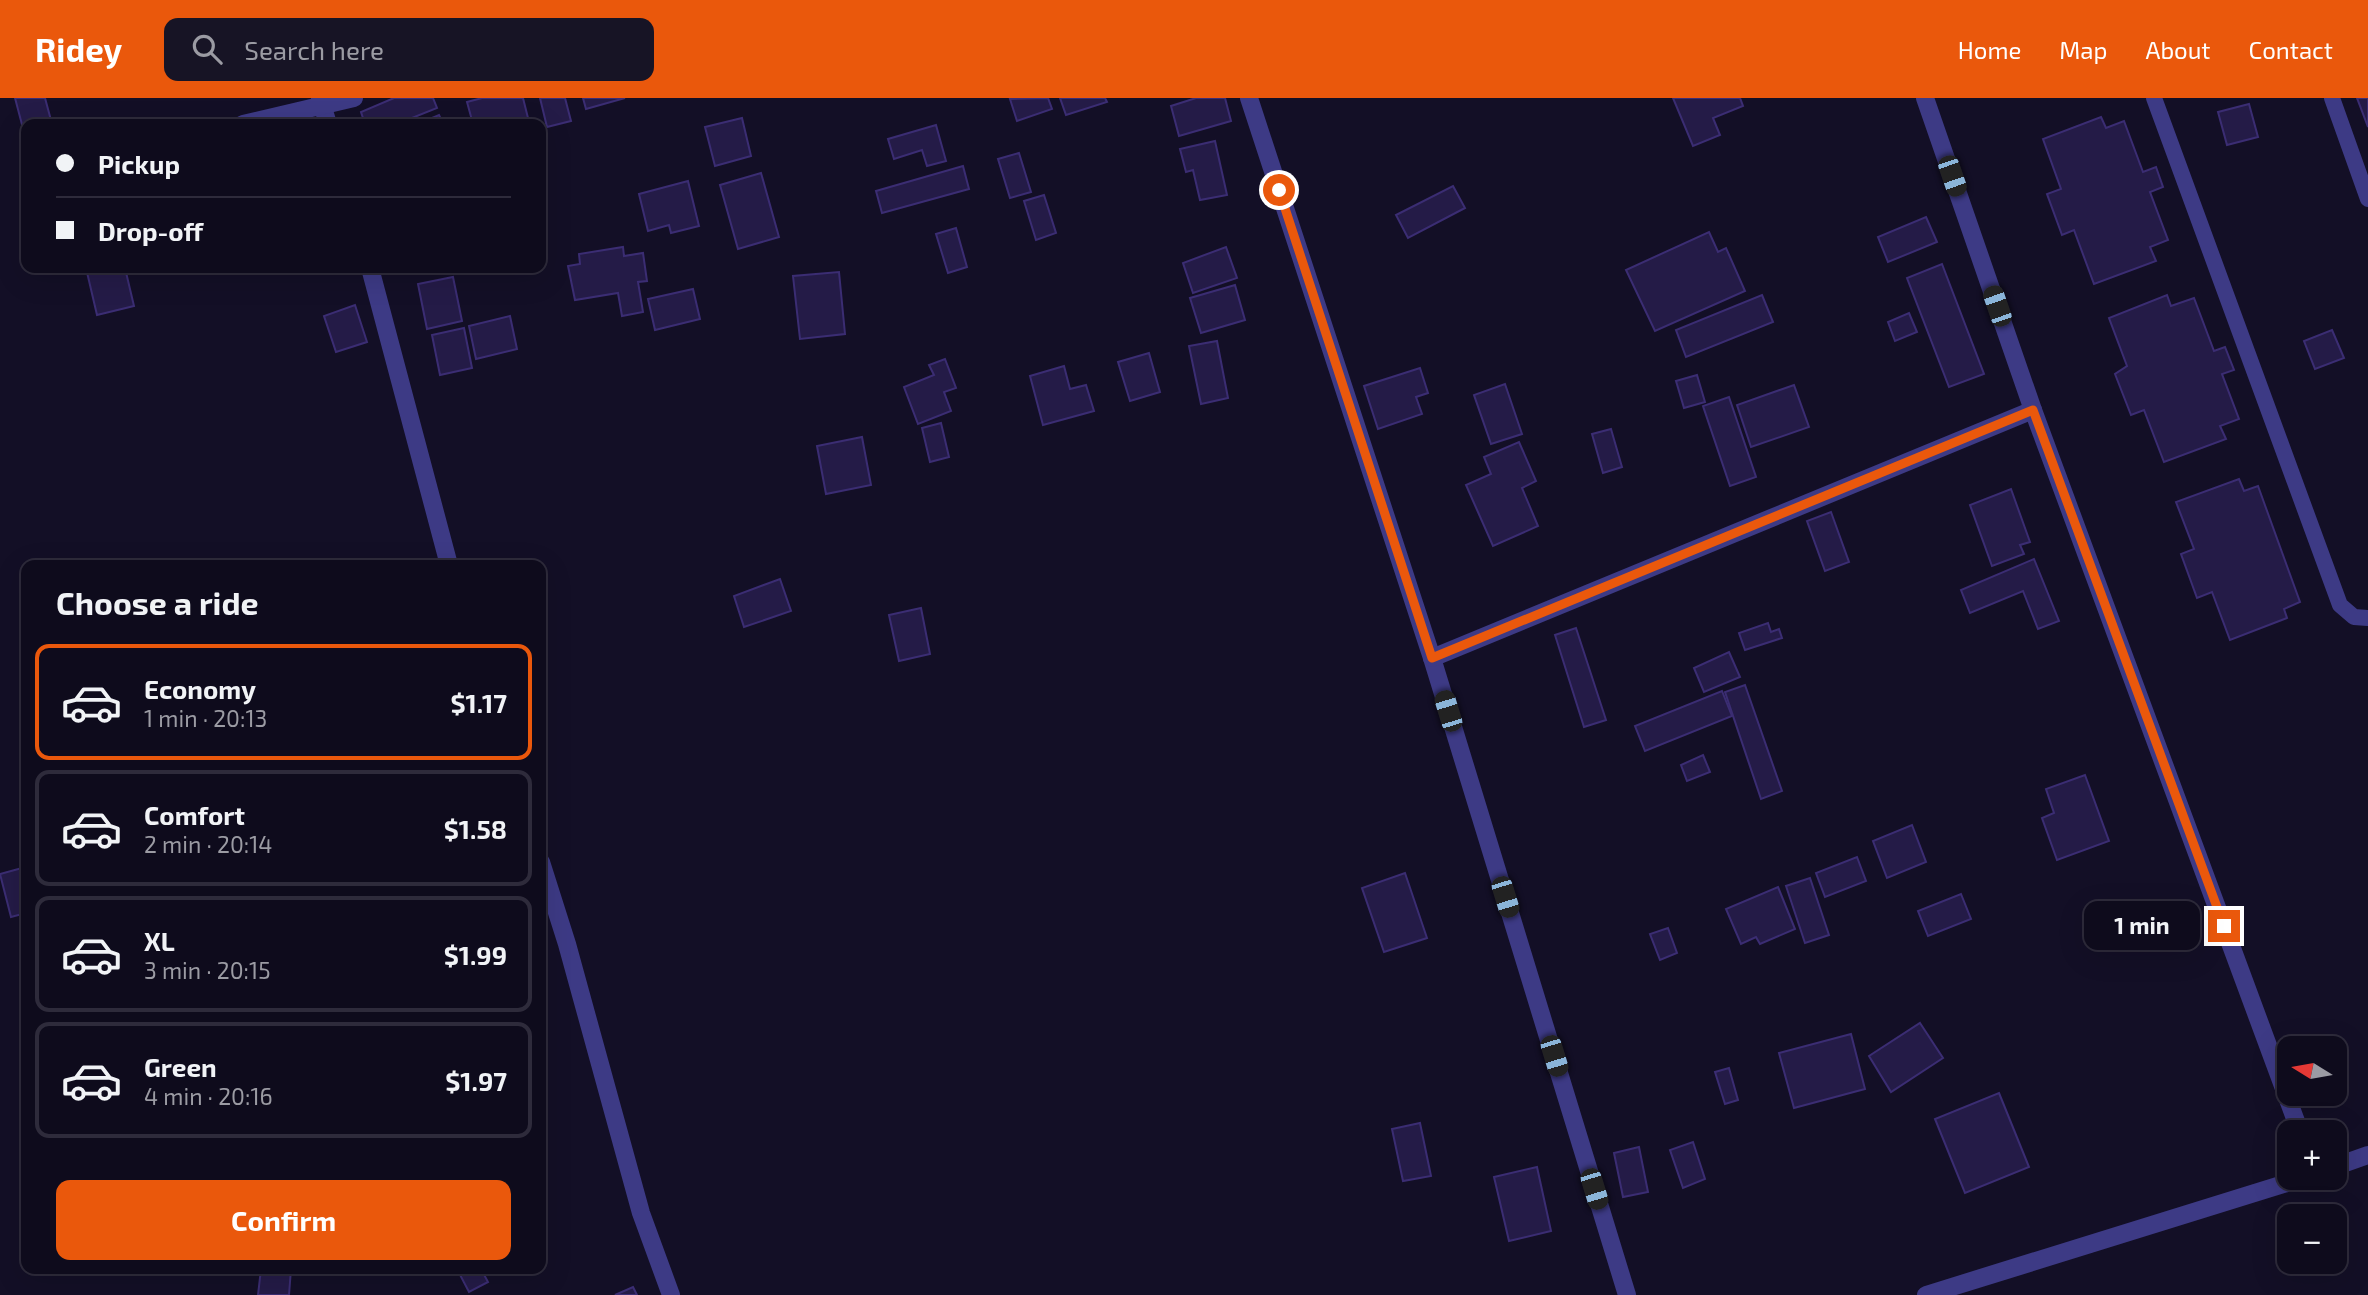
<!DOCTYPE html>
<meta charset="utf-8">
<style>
:root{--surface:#0e0b1c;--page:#171425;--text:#f1f3f6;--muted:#9b9ba3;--line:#2e2b3b;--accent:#ea580c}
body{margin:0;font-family:"Exo 2",sans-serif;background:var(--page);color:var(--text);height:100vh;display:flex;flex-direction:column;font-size:26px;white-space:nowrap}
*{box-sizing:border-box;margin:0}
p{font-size:23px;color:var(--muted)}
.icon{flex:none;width:38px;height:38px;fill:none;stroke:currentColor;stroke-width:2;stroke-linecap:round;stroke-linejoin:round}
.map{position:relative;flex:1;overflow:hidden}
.details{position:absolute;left:21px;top:462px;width:525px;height:714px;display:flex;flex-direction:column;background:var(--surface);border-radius:14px;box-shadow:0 7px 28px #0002,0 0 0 2px var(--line)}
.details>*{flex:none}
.guide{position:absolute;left:21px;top:21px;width:525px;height:154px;border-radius:14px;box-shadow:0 7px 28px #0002,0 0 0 2px var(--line);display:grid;align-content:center;height:154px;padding:0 35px;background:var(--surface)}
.needle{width:46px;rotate:281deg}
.fabs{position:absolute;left:2277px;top:938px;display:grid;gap:14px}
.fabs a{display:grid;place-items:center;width:70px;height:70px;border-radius:14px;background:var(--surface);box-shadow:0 7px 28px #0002,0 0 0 2px var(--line);font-size:35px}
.end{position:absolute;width:32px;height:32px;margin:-16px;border:9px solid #ea580c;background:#fff;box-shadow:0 0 0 4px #fff}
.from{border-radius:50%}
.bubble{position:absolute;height:49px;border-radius:14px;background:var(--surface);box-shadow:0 7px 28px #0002,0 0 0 2px var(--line);font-size:23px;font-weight:700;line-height:49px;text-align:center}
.car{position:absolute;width:21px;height:42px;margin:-21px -10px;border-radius:9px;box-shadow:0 0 5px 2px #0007;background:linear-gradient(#222 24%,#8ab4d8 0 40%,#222 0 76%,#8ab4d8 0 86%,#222 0)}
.guide b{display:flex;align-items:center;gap:24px;height:66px;font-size:26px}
.guide b+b{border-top:2px solid var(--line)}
.guide i{width:18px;height:18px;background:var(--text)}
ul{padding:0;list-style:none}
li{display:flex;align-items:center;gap:21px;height:116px;margin:0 14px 10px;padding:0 21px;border:4px solid var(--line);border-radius:14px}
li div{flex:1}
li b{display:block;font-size:26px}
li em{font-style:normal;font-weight:700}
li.current{border-color:var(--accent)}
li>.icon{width:63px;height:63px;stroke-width:1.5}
h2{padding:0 35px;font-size:32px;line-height:84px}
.primary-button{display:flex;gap:14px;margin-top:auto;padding:14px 35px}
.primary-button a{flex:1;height:80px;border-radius:14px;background:var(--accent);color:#fff;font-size:28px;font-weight:700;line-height:80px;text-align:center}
header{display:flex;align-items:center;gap:42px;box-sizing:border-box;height:98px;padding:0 35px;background:var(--accent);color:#fff}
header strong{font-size:33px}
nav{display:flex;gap:38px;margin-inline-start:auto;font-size:24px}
.search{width:490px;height:63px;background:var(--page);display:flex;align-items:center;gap:18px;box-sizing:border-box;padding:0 24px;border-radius:14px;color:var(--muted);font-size:26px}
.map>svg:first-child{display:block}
.building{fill:#241b47;stroke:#3b2d73;stroke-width:2}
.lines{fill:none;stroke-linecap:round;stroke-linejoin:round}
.lane{stroke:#3d3a85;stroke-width:16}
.street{stroke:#3d3a85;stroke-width:18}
.route{stroke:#ea580c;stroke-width:9}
</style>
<header>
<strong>Ridey</strong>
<div class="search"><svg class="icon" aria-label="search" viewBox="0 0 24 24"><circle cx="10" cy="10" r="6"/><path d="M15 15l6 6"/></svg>Search here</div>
<nav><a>Home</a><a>Map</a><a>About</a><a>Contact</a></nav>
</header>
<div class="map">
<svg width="2368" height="1197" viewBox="0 0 2368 1197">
<rect width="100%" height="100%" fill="#130f26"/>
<g class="building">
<path d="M15,0H45L52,26H26L25,38Z"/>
<path d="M394,0H433L437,10L397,26H365L361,14Z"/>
<path d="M482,0H523L529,24L473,26L467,4Z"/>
<path d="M540,0H565L571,23L547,29Z"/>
<path d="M583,0H625L586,11Z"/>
<path d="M1048,0L1052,11L1017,23L1010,1Z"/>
<path d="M1060,0H1105L1107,4L1066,17Z"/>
<path d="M1196,0H1225L1231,23L1179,38L1171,8Z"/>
<path d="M1673,0H1740L1743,8L1713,20L1720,37L1693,48Z"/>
<path d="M2357,0H2368V29Z"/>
<path d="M2249,6L2258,39L2227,47L2218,14Z"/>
<path d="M439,17L443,26H420V25Z"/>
<path d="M2101,19L2106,30L2124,23L2143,74L2156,69L2163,89L2150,94L2168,142L2150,149L2156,163L2094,186L2074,132L2062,137L2047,96L2061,91L2043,41Z"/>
<path d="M742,20L751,58L715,68L705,29Z"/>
<path d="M936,27L946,63L927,68L922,52L894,61L888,41Z"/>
<path d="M1215,43L1227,97L1200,102L1193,72L1186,74L1180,51Z"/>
<path d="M1019,55L1031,94L1010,100L998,61Z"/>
<path d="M963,68L969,91L882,115L876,93Z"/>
<path d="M761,75L779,139L738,151L720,87Z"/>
<path d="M688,83L699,128L671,135L669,127L648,133L639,96Z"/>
<path d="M1453,88L1465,110L1408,140L1396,117Z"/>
<path d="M1044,97L1056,135L1036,142L1024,103Z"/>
<path d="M1926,119L1937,144L1888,164L1878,139Z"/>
<path d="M956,130L967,169L948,175L936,136Z"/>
<path d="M1709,134L1718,154L1726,150L1745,193L1655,233L1626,172Z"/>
<path d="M623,149L624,158L643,155L647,183L638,184L643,214L622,218L618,195L575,202L568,168L580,166L579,156Z"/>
<path d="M1226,149L1237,180L1193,195L1183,165Z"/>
<path d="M1942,166L1984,276L1949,289L1907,180Z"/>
<path d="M86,170H125L134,208L97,217Z"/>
<path d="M839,174L845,236L800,241L793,178Z"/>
<path d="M453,179L462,223L427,231L418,186Z"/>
<path d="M1235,187L1245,222L1201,235L1190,200Z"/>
<path d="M693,191L700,221L655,232L648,201Z"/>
<path d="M1762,197L1773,224L1686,259L1676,232Z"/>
<path d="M2167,197L2171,208L2194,200L2214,253L2225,249L2234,272L2222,276L2239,321L2220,328L2226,341L2164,364L2144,312L2131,317L2115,276L2127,268L2109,220Z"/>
<path d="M355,207L367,244L336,254L324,218Z"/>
<path d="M1909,215L1917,234L1895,243L1888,224Z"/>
<path d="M510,218L517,251L476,261L469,228Z"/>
<path d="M464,230L472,270L440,277L432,237Z"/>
<path d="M2332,232L2344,260L2315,271L2304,243Z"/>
<path d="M1217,243L1228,300L1201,306L1189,248Z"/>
<path d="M1149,255L1160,294L1130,303L1118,264Z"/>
<path d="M945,261L956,290L944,294L951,313L918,326L904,289L934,277L929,267Z"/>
<path d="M1064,268L1070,291L1086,287L1094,313L1043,327L1030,278Z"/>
<path d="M1420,270L1428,295L1416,299L1422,316L1378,331L1364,288Z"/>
<path d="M1697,277L1705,304L1684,310L1676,283Z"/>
<path d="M1505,286L1522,336L1491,346L1474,297Z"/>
<path d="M1794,287L1809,329L1751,349L1737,307Z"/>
<path d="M1729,299L1756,379L1730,388L1703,308Z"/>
<path d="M941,325L949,359L930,364L922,330Z"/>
<path d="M1611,331L1622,369L1603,375L1592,336Z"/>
<path d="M862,339L871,387L826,396L817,348Z"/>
<path d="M1519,344L1536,383L1522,390L1538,428L1493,448L1466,387L1491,376L1484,359Z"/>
<path d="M2239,381L2244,393L2258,388L2300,504L2284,511L2287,520L2230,542L2212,494L2197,500L2181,456L2194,451L2176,404Z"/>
<path d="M2011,391L2030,444L2020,447L2024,456L1992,468L1970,407Z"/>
<path d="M1831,414L1849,464L1825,473L1807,423Z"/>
<path d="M2034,461L2059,523L2038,531L2023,493L1970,515L1961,492Z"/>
<path d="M780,481L791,513L744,529L734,498Z"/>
<path d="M921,510L930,556L899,563L889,517Z"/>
<path d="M1768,525L1771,534L1779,531L1782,540L1745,552L1739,535Z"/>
<path d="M1576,530L1606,622L1584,629L1555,537Z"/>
<path d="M1729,554L1740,579L1704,594L1694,570Z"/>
<path d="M1745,587L1782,693L1761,701L1725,594Z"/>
<path d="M1722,593L1732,618L1645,653L1635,628Z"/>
<path d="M1703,657L1710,674L1687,683L1681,667Z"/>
<path d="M2085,677L2109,743L2057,762L2042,720L2054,715L2046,691Z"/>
<path d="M1912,727L1926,764L1887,780L1873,743Z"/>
<path d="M1857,759L1866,783L1825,799L1816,775Z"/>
<path d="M22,770L26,785V815L11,819L0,776Z"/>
<path d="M1405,775L1427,840L1384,854L1362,790Z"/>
<path d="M1810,780L1829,837L1805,845L1786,788Z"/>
<path d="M1778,789L1795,831L1760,846L1756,839L1741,846L1726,811Z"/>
<path d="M1961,796L1971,821L1928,838L1918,813Z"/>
<path d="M1668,830L1677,855L1660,862L1650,836Z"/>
<path d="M1920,925L1943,960L1891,994L1869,958Z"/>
<path d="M1851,936L1865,991L1794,1010L1779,955Z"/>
<path d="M1729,970L1738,1002L1725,1006L1715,974Z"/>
<path d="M1999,995L2029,1069L1965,1095L1935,1021Z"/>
<path d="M1420,1025L1431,1078L1403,1083L1392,1031Z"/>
<path d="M1693,1044L1705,1081L1683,1090L1670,1052Z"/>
<path d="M1639,1049L1648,1094L1623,1099L1614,1055Z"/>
<path d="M1537,1069L1551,1133L1509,1143L1494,1079Z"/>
<path d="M261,1171H291L289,1197H258Z"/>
<path d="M457,1171H481L488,1184L469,1194Z"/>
<path d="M633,1189L637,1197H615Z"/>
</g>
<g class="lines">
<g class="lane">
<path d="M2154,0L2340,507L2354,519L2368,520"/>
<path d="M2332,0L2368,101"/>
</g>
<g class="street">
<path d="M320,0L328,26"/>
<path d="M1249,0L1432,560L1627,1197"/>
<path d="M1925,0L2033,312L2300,1034"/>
<path d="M243,26L354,0"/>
<path d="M370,170L449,467"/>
<path d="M1432,560L2033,312"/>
<path d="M541,764L567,846L641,1115L671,1197"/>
<path d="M2334,1069L2368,1057"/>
<path d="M1926,1197L2303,1080"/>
</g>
</g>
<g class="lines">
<path class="route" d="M1279,92L1432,560L2033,312L2224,828"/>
</g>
</svg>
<div class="fabs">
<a><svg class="needle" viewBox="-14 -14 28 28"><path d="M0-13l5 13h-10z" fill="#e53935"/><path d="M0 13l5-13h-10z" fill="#9b9ba3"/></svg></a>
<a>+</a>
<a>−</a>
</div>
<i class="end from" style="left:1279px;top:92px"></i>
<i class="end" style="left:2224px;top:828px"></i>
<div class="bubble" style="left:2084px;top:803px;width:116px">1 min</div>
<i class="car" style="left:1952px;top:78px;rotate:161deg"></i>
<i class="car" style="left:1997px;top:208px;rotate:341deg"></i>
<i class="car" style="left:1448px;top:613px;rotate:343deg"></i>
<i class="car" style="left:1505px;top:799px;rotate:163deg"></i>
<i class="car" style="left:1554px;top:958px;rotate:163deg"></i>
<i class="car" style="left:1594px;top:1091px;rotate:163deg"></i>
<div class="guide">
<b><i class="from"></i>Pickup</b>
<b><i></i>Drop-off</b>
</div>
<section class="details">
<h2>Choose a ride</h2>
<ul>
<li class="current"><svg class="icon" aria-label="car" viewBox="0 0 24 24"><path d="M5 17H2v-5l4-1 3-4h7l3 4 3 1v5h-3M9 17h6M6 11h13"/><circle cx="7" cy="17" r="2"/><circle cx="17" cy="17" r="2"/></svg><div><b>Economy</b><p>1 min · 20:13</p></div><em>$1.17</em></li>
<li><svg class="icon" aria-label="car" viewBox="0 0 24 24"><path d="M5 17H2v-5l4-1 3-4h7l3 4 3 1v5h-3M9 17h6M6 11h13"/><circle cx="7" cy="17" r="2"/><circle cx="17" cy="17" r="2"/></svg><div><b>Comfort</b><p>2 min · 20:14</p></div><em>$1.58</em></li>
<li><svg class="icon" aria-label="car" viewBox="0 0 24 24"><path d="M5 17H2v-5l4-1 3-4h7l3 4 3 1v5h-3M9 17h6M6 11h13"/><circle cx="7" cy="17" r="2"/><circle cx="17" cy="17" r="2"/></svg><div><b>XL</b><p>3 min · 20:15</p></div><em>$1.99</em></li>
<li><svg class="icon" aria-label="car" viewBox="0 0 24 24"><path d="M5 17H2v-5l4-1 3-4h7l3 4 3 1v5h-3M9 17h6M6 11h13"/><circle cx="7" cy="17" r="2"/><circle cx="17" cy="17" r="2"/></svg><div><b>Green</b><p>4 min · 20:16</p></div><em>$1.97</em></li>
</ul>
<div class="primary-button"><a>Confirm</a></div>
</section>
</div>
